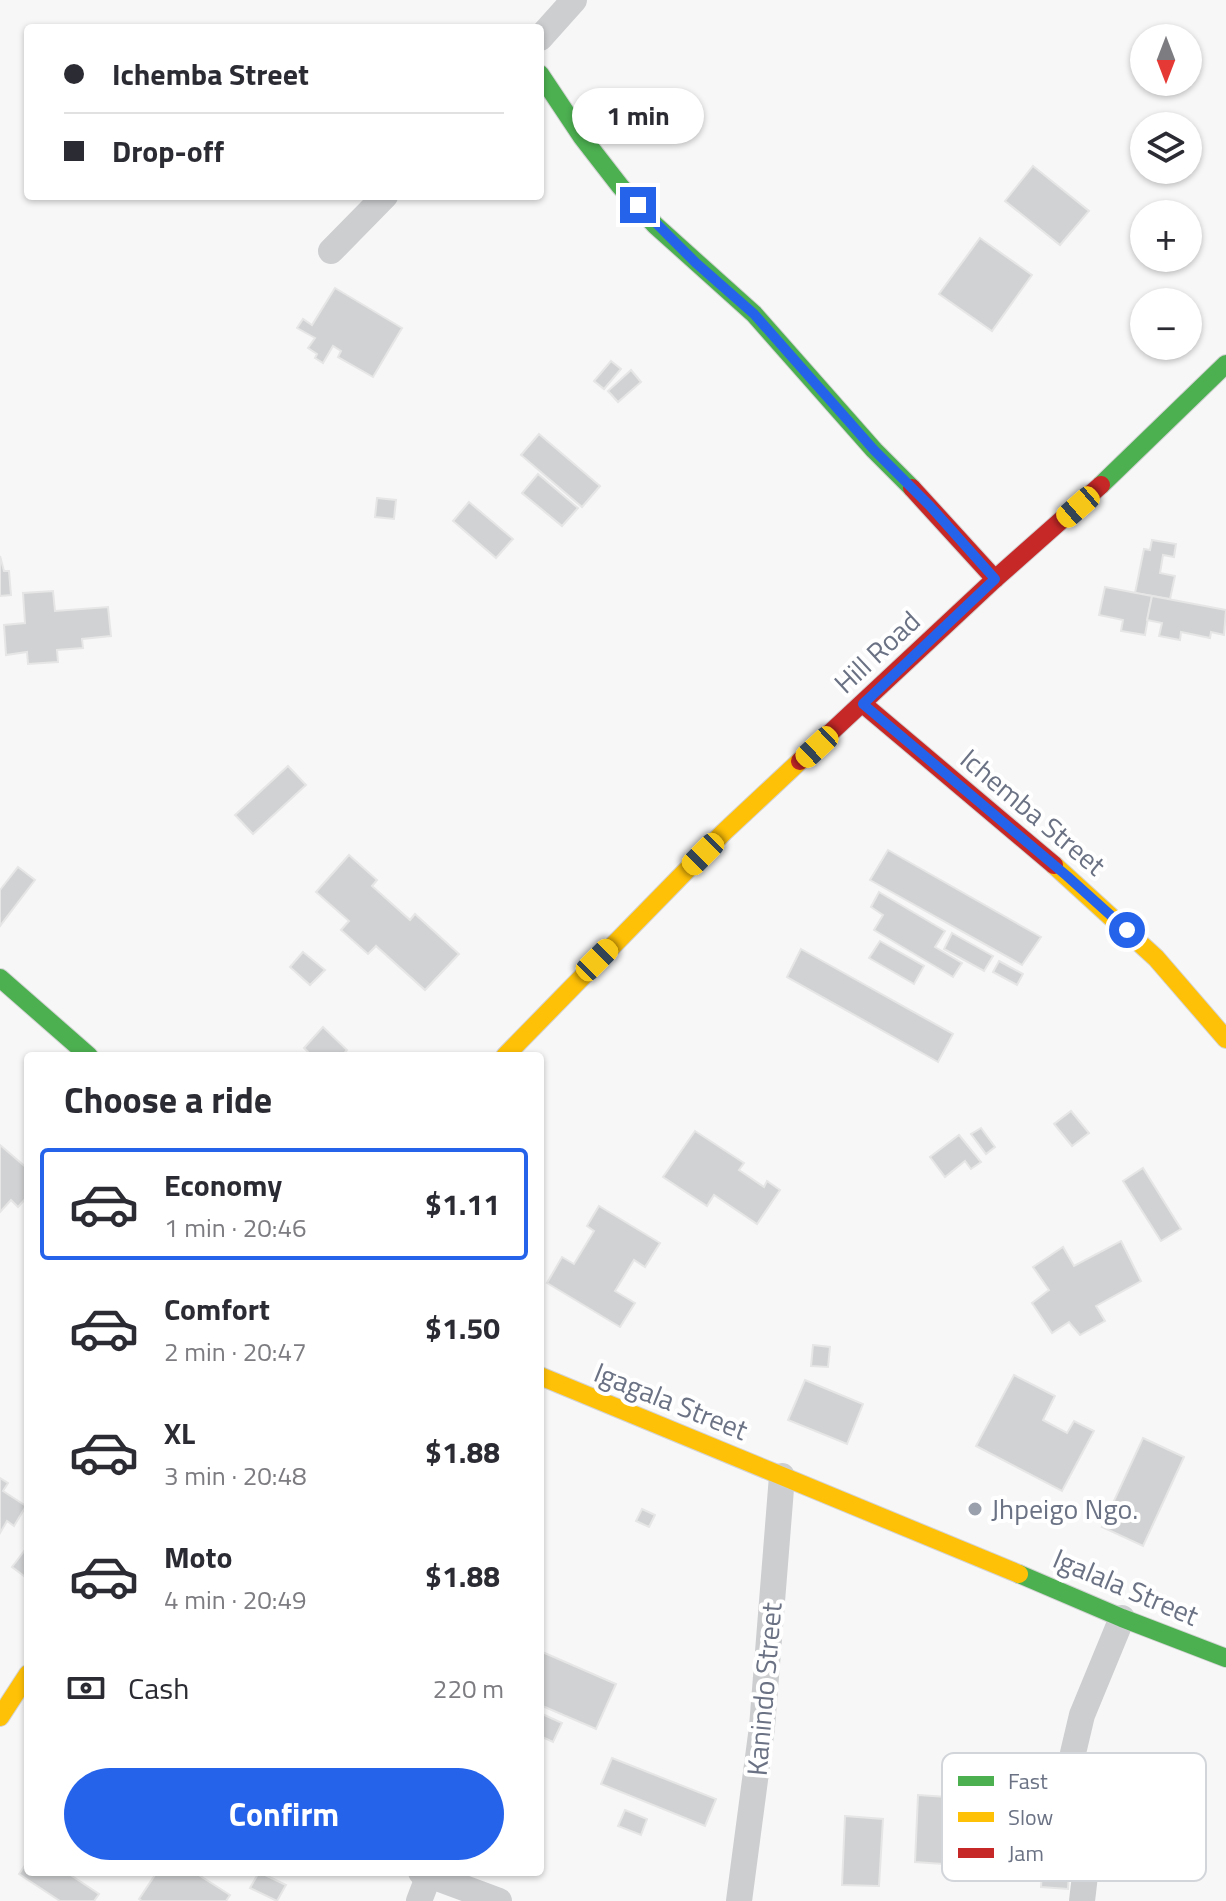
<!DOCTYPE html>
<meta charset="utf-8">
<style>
:root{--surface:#fff;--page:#f2f2f3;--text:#2b2b33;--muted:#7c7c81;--line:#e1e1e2;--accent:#2563eb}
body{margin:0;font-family:"Titillium Web",sans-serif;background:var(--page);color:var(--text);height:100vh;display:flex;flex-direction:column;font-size:30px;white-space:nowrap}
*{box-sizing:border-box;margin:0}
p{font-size:26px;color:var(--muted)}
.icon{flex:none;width:44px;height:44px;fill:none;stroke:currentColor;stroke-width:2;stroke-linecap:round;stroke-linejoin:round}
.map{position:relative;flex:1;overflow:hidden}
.panel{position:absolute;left:24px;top:1052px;width:520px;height:824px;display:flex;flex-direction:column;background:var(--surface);border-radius:8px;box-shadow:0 2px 6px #0004}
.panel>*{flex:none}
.guide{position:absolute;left:24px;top:24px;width:520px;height:176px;border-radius:8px;box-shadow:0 2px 6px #0004;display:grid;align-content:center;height:176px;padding:0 40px;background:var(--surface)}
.needle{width:52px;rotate:180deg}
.fabs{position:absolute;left:1130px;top:24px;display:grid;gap:16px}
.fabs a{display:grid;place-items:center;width:72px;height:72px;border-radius:50%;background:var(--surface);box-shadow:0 2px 6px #0004;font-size:40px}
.end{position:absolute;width:36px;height:36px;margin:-18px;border:10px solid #2563eb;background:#fff;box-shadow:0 0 0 4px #fff}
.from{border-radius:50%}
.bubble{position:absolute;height:56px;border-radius:28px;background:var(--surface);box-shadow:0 2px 6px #0004;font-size:26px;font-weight:700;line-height:56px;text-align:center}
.car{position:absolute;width:24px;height:48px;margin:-24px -12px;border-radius:10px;box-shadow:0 0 6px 2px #0007;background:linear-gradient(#f5c518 24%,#345 0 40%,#f5c518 0 76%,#345 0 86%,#f5c518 0)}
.guide b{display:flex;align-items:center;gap:28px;height:76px;font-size:30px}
.guide b+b{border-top:2px solid var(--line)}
.guide i{width:20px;height:20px;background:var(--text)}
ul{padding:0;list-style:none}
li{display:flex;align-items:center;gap:24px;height:112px;margin:0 16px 12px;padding:0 24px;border:4px solid transparent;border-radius:8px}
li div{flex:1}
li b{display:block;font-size:30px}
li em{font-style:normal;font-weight:700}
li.active{border-color:var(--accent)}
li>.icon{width:72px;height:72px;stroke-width:1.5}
h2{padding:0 40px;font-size:36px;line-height:96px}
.pay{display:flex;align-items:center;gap:20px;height:88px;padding:0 40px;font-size:30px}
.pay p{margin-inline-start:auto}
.action{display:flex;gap:16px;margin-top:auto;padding:16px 40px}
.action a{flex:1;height:92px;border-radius:48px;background:var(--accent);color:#fff;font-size:32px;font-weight:700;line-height:92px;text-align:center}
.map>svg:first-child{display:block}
.building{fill:#d1d2d3;stroke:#e6e6e6;stroke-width:2}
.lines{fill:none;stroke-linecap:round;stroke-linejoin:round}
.fast-casing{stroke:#d3d3d5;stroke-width:20}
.slow-casing{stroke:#d3d3d5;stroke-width:20}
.jam-casing{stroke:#d3d3d5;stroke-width:20}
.street{stroke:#cdced0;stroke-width:26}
.fast{stroke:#4caf50;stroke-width:18}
.slow{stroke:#ffc107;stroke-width:18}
.jam{stroke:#c62828;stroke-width:18}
.route{stroke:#2563eb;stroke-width:10}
.poi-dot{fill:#9ba1ac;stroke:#fff;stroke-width:3}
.labels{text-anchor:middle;stroke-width:8;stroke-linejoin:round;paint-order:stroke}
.street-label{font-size:28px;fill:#6a7284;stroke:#fff}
.poi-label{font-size:28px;fill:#6a7284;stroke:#fff;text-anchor:start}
.key{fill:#fff;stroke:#d2d5da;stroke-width:2}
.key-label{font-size:22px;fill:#6a7284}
</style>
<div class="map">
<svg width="1226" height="1901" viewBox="0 0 1226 1901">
<rect width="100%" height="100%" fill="#f7f7f7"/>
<g class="building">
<path d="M1033,166L1089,211L1060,245L1005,201Z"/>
<path d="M980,238L1032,275L992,331L939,294Z"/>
<path d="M335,288L402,328L373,377L338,357L341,351L333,346L323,363L315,358L317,354L308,348L315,338L297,328L303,319L312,325Z"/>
<path d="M611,361L621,369L604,389L594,381Z"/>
<path d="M631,370L641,382L618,402L608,391Z"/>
<path d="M539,434L600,486L582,507L521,455Z"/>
<path d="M538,474L578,508L562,526L522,493Z"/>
<path d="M377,498L396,500L394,519L375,517Z"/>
<path d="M469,502L513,539L496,558L453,521Z"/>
<path d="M1152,540L1176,544L1174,557L1163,555L1160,573L1175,576L1170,599L1135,593L1144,549L1150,550Z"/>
<path d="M0,556L4,571H9L11,595L0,596Z"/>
<path d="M1105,587L1152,596L1145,635L1121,631L1123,620L1099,615Z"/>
<path d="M53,591L55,611L108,607L111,636L82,639L83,648L57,650L58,662L28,664L27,652L6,655L4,625L25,623L23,593Z"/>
<path d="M1152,596L1226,610L1224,635L1211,632L1210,638L1181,632L1180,640L1159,636L1162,623L1147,620Z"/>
<path d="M288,766L306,785L253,834L235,815Z"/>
<path d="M888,850L1041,937L1022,965L870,880Z"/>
<path d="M349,855L377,880L372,886L410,920L415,914L459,954L425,990L376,946L368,954L341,930L349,921L316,892Z"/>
<path d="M18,867L35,880L0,926V890Z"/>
<path d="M879,892L945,931L935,947L962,963L953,977L874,930L883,915L871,907Z"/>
<path d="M952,933L993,956L984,971L944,949Z"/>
<path d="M880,941L924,966L914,984L869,958Z"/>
<path d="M801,949L953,1034L938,1062L787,977Z"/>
<path d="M303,952L325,970L310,985L290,967Z"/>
<path d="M999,961L1023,974L1017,985L993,972Z"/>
<path d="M323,1027L347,1050L342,1056H312L304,1048Z"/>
<path d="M1071,1111L1089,1133L1072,1146L1054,1124Z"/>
<path d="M981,1128L995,1147L986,1154L971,1134Z"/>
<path d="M695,1131L744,1163L739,1170L764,1187L767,1181L780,1190L757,1224L714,1195L707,1206L663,1177Z"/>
<path d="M959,1135L981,1162L971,1169L965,1161L945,1177L930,1157Z"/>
<path d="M0,1145L28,1169V1196L18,1207L11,1200L0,1212Z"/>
<path d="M1143,1168L1181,1229L1161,1241L1123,1181Z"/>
<path d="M599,1206L660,1243L645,1267L634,1260L615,1291L635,1303L620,1327L547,1283L562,1257L574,1264L594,1231L587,1226Z"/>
<path d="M1121,1241L1141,1281L1096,1306L1105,1321L1080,1335L1069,1322L1052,1333L1032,1303L1049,1290L1033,1267L1063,1247L1074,1266Z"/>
<path d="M813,1345L830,1347L828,1367L811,1366Z"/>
<path d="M1014,1375L1055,1396L1043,1420L1067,1433L1074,1421L1094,1431L1062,1491L976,1446Z"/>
<path d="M805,1380L863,1404L847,1444L788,1420Z"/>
<path d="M1143,1438L1184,1457L1143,1546L1102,1527Z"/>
<path d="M0,1478L8,1483L3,1491L26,1506L14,1526L7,1521L0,1533Z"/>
<path d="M642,1509L655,1515L649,1527L636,1521Z"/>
<path d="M28,1546V1579L12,1567Z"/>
<path d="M540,1651L616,1684L596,1729L540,1705Z"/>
<path d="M540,1713L562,1723L553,1742L540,1736Z"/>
<path d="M612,1758L716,1799L705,1826L601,1784Z"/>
<path d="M918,1795L947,1797L943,1864L915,1862Z"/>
<path d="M625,1810L647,1819L641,1835L618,1826Z"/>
<path d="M845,1816L883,1819L879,1886L842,1885Z"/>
<path d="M1045,1826L1072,1828L1068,1889L1041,1887Z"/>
<path d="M28,1861V1872H66L99,1894L94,1901H60L19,1874Z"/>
<path d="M157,1872H194L230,1895L226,1901H142L139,1899Z"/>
<path d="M259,1872L286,1885L277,1901L250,1888Z"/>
</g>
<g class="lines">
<defs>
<g id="fast">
<path d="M540,74L582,137L620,186L655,225L754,314L874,450L912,488"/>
<path d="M1101,485L1226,364"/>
<path d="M0,978L89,1056"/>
<path d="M1019,1574L1122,1618L1226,1658"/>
</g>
<g id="slow">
<path d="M1054,865L1156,958L1226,1039"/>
<path d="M505,1056L724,832L800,761"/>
<path d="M540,1376L1019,1574"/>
<path d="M0,1717L28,1674"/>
</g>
<g id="jam">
<path d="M912,488L995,579"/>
<path d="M863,704L1054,865"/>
<path d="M800,761L995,579L1101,485"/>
</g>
</defs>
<use href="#fast" class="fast-casing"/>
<use href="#slow" class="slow-casing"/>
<use href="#jam" class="jam-casing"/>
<g class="street">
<path d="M540,38L574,0"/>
<path d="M331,251L385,196"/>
<path d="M421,1872L499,1901"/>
<path d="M419,1901L429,1875"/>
<path d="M739,1901L762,1727L782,1476"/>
<path d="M1082,1901L1087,1858L1081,1804L1072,1776L1073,1753L1082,1715L1122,1618"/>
</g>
<use href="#fast" class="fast"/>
<use href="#slow" class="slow"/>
<use href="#jam" class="jam"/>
</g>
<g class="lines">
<path class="route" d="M638,205L696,263L754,314L874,450L930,506L995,579L863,704L1067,876L1127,930"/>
</g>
<circle class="poi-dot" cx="975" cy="1509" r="8"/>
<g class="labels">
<g class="street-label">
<text transform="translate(877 652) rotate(-43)" y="10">Hill Road</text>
<text transform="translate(1033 812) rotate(40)" y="10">Ichemba Street</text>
<text transform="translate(671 1401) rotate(22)" y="10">Igagala Street</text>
<text transform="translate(1126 1587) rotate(23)" y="10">Igalala Street</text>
<text transform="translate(764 1689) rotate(-85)" y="10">Kanindo Street</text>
</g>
<g class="poi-label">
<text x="991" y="1519">Jhpeigo Ngo.</text>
</g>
</g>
<rect x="942" y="1753" width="264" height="128" rx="12" class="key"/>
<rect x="958" y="1776" width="36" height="10" fill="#4caf50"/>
<rect x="958" y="1812" width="36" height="10" fill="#ffc107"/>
<rect x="958" y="1848" width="36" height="10" fill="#c62828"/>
<g class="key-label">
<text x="1008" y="1789">Fast</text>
<text x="1008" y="1825">Slow</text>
<text x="1008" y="1861">Jam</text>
</g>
</svg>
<div class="fabs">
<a><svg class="needle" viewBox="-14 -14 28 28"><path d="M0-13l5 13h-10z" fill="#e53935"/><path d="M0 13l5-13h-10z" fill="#7c7c81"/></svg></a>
<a><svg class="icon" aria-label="layers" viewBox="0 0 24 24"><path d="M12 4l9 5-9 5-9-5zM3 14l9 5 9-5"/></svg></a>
<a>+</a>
<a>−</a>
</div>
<i class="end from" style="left:1127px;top:930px"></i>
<i class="end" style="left:638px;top:205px"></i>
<div class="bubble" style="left:572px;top:88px;width:132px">1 min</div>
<i class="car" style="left:1078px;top:507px;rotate:229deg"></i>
<i class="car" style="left:817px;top:747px;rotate:227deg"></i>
<i class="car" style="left:703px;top:854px;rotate:225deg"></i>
<i class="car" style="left:597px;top:960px;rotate:45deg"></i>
<div class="guide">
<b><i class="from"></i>Ichemba Street</b>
<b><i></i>Drop-off</b>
</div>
<section class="panel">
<h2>Choose a ride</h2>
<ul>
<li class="active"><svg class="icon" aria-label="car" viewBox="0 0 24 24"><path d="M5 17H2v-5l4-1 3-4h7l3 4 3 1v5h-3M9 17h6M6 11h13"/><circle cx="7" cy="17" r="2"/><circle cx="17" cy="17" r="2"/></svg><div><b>Economy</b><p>1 min · 20:46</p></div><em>$1.11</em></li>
<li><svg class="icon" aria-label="car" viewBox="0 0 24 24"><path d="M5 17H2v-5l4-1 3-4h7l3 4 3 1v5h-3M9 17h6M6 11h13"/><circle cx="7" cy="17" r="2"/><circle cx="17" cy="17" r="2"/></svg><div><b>Comfort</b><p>2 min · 20:47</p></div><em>$1.50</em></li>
<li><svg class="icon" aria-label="car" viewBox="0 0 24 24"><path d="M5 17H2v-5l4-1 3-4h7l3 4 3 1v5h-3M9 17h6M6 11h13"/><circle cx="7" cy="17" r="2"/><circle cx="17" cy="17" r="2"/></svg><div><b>XL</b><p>3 min · 20:48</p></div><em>$1.88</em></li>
<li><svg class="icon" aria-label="car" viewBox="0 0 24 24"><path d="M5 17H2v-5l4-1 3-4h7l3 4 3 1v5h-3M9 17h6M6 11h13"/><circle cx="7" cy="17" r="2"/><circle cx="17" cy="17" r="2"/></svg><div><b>Moto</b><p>4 min · 20:49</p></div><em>$1.88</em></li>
</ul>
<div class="pay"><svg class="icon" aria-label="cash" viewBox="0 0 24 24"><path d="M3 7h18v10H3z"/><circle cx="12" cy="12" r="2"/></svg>Cash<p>220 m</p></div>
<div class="action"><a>Confirm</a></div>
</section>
</div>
